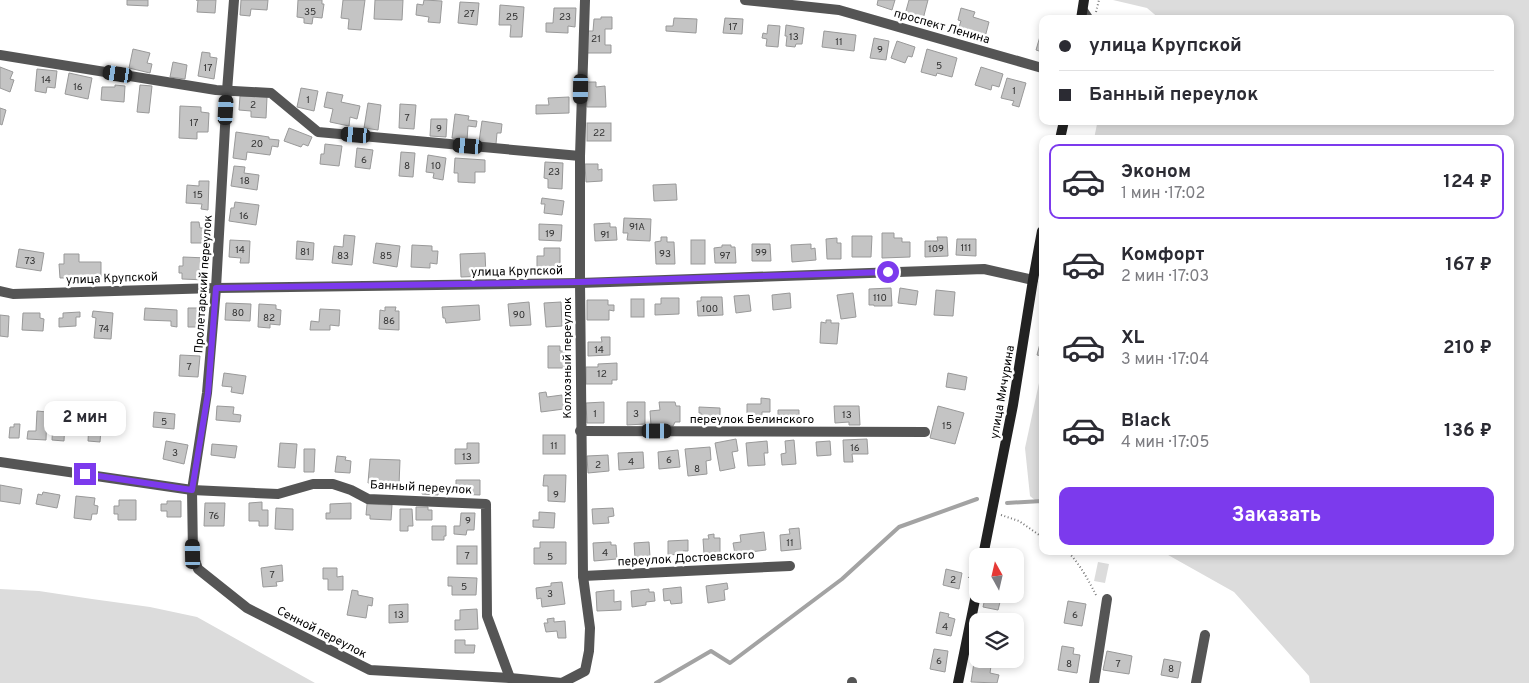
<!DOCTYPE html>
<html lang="ru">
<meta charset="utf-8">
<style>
:root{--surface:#fff;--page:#f7f7f7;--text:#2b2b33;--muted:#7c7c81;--line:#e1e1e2;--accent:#7c3aed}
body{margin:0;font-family:Overpass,sans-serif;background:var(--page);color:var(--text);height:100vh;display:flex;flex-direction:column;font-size:19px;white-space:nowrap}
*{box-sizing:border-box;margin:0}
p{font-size:16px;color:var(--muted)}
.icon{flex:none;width:28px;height:28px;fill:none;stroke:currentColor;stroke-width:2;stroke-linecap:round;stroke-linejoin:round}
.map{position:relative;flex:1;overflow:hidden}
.details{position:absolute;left:1039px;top:135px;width:475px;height:420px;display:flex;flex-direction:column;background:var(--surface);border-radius:10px;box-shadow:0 2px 8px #0003}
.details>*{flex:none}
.hud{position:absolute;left:1039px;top:15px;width:475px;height:110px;border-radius:10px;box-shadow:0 2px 8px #0003;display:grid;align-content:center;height:110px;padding:0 20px;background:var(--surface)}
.needle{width:32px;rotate:352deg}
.tools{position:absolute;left:969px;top:548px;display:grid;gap:10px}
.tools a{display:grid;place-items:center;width:55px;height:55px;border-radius:10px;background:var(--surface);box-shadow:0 2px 8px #0003;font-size:25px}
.end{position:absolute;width:22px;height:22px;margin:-11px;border:6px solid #7c3aed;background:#fff;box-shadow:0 0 0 2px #fff}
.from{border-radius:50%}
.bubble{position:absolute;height:35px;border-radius:10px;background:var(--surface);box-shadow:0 2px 8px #0003;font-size:16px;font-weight:700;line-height:35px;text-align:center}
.car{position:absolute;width:15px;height:30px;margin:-15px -8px;border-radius:6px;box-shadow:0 0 4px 1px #0007;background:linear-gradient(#222 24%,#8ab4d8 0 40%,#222 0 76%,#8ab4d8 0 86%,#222 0)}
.hud b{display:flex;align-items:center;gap:18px;height:48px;font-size:19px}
.hud b+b{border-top:1px solid var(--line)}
.hud i{width:12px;height:12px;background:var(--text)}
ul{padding:9px 0 0;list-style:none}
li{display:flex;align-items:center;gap:15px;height:75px;margin:0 10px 8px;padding:0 10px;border:2px solid transparent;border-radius:10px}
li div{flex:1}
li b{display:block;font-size:19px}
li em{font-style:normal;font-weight:700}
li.current{border-color:var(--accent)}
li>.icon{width:45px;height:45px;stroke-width:1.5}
.primary-button{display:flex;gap:10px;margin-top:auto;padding:10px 20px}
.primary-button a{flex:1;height:58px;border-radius:10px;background:var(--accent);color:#fff;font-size:20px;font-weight:700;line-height:58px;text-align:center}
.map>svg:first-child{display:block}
.green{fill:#dcdcdc}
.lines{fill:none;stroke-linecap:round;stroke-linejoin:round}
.stream{stroke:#a3a3a3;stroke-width:4}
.building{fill:#c4c4c4;stroke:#999}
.path{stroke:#777;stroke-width:2;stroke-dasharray:1 2.5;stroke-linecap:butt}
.lane{stroke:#555;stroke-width:6}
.street{stroke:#555;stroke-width:10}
.secondary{stroke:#222;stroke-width:10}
.route{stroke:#7c3aed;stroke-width:6}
.labels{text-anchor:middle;stroke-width:5;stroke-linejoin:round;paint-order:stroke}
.number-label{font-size:10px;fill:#313131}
.street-label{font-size:12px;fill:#000;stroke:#fff}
</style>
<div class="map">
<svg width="1529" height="683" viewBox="0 0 1529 683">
<rect width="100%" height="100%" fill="#fff"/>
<g class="green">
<path d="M1113,0H1529V683H1310L1309,676L1234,592L1161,551H1510V139H1094L1097,124L1111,121H1510V19H1160L1147,8Z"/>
<path d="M1042,369V506L1030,496L1025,448Z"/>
<path d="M1098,562L1109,564L1105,583L1094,581Z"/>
<path d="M0,589L39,591L92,599L150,607L197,617L315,683H0Z"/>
</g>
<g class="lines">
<g class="stream">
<path d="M1007,503L1042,501"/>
<path d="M656,683L711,651L730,663L842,579L899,527L977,499"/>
</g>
</g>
<g class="building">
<path d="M127,0H148V6L127,5Z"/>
<path d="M196,0H216L215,13L197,12L198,0Z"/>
<path d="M241,0H268L267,10L251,9L250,16L240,15Z"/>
<path d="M298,0H322V4H324L322,18L313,17L312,24L304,23V18L297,17Z"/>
<path d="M343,0H365L361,30L348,29L349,19L341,18Z"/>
<path d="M375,0H403L402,20L374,19Z"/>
<path d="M424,0L442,1L440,23L428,22L429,17L416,15L417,4L423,5Z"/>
<path d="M878,0H895L892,10L877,5Z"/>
<path d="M909,0H928L922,23L904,18Z"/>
<path d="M460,2L479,3L477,25L458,23Z"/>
<path d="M500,5L524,7L522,37H510L511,25H499Z"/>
<path d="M554,8H576L575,27L568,26V33L546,32V23H553Z"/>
<path d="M961,8L975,12L973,17L989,22L984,41L957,33L961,21L958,20Z"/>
<path d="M601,17H612V29H605V45H611V53H586L587,31H593L594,19H601Z"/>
<path d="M674,18L697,19L696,33L666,31V26H673Z"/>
<path d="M725,18L743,19L742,34L723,33Z"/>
<path d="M768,25L780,26L778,47L766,46L767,39L762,38L763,33L767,34Z"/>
<path d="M786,25L804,28L802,44H796L795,47L786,46L787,36H785Z"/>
<path d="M824,31L856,35L854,51L822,47Z"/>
<path d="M1041,33H1042V52L1036,50Z"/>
<path d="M874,38L889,41L886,60L870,58Z"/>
<path d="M897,41L915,47L912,57L908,56L905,63L891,58Z"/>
<path d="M133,49L150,53L147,63L152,64L150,73L129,68Z"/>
<path d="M927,49L957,58L952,77L937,73L936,76L921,72Z"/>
<path d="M202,52L210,53V57L217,58L214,79L198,76Z"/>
<path d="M173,62L187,65L185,79L170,77Z"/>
<path d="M0,67L13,72L10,79L14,80L10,92L0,88Z"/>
<path d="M981,67L1003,74L999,87L992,85L991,90L975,85Z"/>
<path d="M37,69L57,71L55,88L47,87L46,93L35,91Z"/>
<path d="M69,73L92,78L88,99L65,94Z"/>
<path d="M1007,78L1026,83L1019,107L1012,105L1014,101L1001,98Z"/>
<path d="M586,82H596V87L605,86L606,107H587Z"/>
<path d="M115,85L125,86L124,102L101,100L102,87H115Z"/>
<path d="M140,85L152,86L149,113L137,112Z"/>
<path d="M301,88L318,91L314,111L297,107Z"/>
<path d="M327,92L343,95L341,102L360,106L357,119L350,117L349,126L330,122L333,109L324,107Z"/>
<path d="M240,96L267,97L266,118L251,117V111L239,110Z"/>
<path d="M569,97V113L536,114V105H549L548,98Z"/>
<path d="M368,103L381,105L378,130L364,128Z"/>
<path d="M400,104L416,105L414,129L399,128Z"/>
<path d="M180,106L201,107V112L209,113L208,132H197V139L179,138Z"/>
<path d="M0,108L6,110L2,125L0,124Z"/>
<path d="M455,114L469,116L468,120L477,121L476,127L468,126L467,140L452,138Z"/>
<path d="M431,119H447L446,137L430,136Z"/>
<path d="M482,121L502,124L501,133H497L496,144L479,142Z"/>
<rect x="587" y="123" width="24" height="18"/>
<path d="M289,128L312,137L308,146L303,144L301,147L284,141Z"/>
<path d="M236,132L269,137V139L279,140L278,147L272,146L270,155L247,152L246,160L233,158Z"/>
<path d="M325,144L342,146L339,166L320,164L321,154H324Z"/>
<path d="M357,148L373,150L370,169L355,167Z"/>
<path d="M401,152L415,153L413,177L399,176Z"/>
<path d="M428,155L446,158L443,180L433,178L434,173L426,172Z"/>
<path d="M455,158L485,160V172H475V183L458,182V173H454Z"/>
<path d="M545,162L563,163L562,189L548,188V179L544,178Z"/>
<path d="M585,164H598V170L602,169V181L586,182Z"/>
<path d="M234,166L245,167L244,173L259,175L257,190L231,186Z"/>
<path d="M199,181H209L208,210L201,209L202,204L186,203L187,185L199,186Z"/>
<path d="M676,184L677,200L654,201L653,185Z"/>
<path d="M542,198L564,201L562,215L544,213L545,204H541Z"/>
<path d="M235,202L259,205L256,225L229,221L231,208H234Z"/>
<path d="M624,218L651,219L650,241L627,240L628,233H623Z"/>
<path d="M191,222H199L200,228H206L205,243H191Z"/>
<path d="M610,223V227H616L617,240L595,241L594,224Z"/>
<path d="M539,224L562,225L561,241L539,240Z"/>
<path d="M882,233H894V238H902V242H910V257L882,258Z"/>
<path d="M344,235L355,236L352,265L332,263L334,246L343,247Z"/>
<path d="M852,236H872L871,257H852Z"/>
<path d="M661,237H667V242H674L675,264H656L655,242L661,241Z"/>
<path d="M937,237H947L948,256L925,257V241H938Z"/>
<path d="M837,238V243H841V259H827L826,239Z"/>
<path d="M957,239H976V256L956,255Z"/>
<path d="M230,240L250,241L249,263H240L241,258L229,257Z"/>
<rect x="691" y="240" width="14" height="24"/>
<path d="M297,241L314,243L313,260L296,259Z"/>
<path d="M376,243L400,246L397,267L373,263Z"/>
<path d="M752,244H770L771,261H752Z"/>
<path d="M811,244V249L815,248L816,260L792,262L791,245Z"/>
<path d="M412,245L432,246V251H438L437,264L430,263V268L411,267Z"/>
<path d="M722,245H731V247H735L736,263H715L714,248L722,247Z"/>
<path d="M544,248H560V268H537V256H544Z"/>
<path d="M19,249L44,253L41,271L16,267Z"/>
<path d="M485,253L486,276L461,277L460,254Z"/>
<path d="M64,254H79V262H101V277L60,278L59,264H64Z"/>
<path d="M183,257L207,258L206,280L182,279V273H179V266H183Z"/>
<path d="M891,288L892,306H874V305H869V289Z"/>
<path d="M900,288L918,291L916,305L898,303Z"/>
<path d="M936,290L955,292L953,316L934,315Z"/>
<path d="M790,293L791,308L773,310L772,295Z"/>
<path d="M853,293L856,317L841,319L837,295Z"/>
<path d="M749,295L751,311L736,313L734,296Z"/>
<path d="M701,297H722L723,315L698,316L697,301H701Z"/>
<path d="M661,298H679V314L655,315V304H661Z"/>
<rect x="631" y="299" width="13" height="18"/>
<path d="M587,300H608V305H614V311L609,310V320H587Z"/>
<path d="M529,302L531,325L510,326L508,304Z"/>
<path d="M561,302L562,326L546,327L544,303Z"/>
<path d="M226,303L251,304L250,321L225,320Z"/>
<path d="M259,304L276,305V309L281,310L280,325L270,324V328L258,327Z"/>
<path d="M479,305L480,320L446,323L445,318H443L442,307Z"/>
<path d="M385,307H396L395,311H399V330L379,329L380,310L385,311Z"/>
<path d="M145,308L177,310V327L171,326V321L144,320Z"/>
<path d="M188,308H204V317H199V327H188Z"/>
<path d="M320,309L340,310L339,326L330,325V330H310L311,321L319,322Z"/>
<path d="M93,311L113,313L111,339L94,338L96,318L92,317Z"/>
<path d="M80,312V317H76V326L59,327V318H63V313Z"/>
<path d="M23,313H40V318L44,319L43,331L22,330Z"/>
<path d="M0,315L9,316L8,337L0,336Z"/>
<path d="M826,320H831V323H839L837,344L820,343L821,322L826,323Z"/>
<path d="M1042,336V356L1037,355Z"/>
<path d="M601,337H610V355L588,356V342H602Z"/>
<path d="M548,346H560V351H565V368H548Z"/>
<path d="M180,355L200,356L198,377L179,376Z"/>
<path d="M617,363V380H612V384H586V367H598V364Z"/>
<path d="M224,373L246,376L243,394L231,392L232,387L222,386Z"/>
<path d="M948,373L967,377L965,390L946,387Z"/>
<path d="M546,392L547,397L562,395L564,409L541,412L539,393Z"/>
<path d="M761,398L770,399V412H762V422H747V404H761Z"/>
<path d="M604,402V423H587L586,403Z"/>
<path d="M627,402H645V424L627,425Z"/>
<path d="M659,402H675L676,406H680V422H675L673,426H651L650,411L660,410Z"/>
<path d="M217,406L234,407L233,414L241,415L240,422L216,420Z"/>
<path d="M834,406H859L860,425H849V422L835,423Z"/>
<path d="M938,406L964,413L955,444L930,438Z"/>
<path d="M699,407L720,408V424H701V413H699Z"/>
<path d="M778,410H799V423H782V415H778Z"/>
<path d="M37,411L47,412L46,440L27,439L28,431H36Z"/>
<path d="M154,412L175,414L174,429L153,427Z"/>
<path d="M53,421L65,422L64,441L52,440Z"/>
<path d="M89,423H97V428L101,429L100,442L88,441Z"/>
<path d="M14,424H20L19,438H9L10,427H14Z"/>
<rect x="543" y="435" width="22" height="19"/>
<path d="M736,439L738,451L732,452L735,468L720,471L715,443Z"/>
<path d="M867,439L868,454H852L853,462H844L843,440Z"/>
<path d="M794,440L796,464L782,465L781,454L786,453L785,441Z"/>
<path d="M166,441L188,445L184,464L163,459Z"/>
<path d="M767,441L768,453H764L765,465L748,466L746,443Z"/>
<path d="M830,441L831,455L817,456L816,442Z"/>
<path d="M280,443L297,444L295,468L278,467Z"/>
<path d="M467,443H479V463L455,464V449H467Z"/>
<path d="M212,444L237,446L235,458L211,455Z"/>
<path d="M710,447L711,460L706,461L707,474L688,476L685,449Z"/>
<path d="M304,449H315L314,472H304Z"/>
<path d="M678,450L680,467L659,469L658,452Z"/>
<path d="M643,452L644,468L619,470L618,453Z"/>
<path d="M608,455L609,471L588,473L587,456Z"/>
<path d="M337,456L346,457L345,460L351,461L350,473L335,472Z"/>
<path d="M370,459L400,460L399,485L368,483Z"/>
<path d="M544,475H566L565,502L548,501V486H543Z"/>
<path d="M456,480H480V495L456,494Z"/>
<path d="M0,485L22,489L20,504L0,501Z"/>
<path d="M422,485H431V488H439L438,495L422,494Z"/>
<path d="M43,492L60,495L57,508L36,504L38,494L42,495Z"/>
<path d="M76,496L95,498L94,505L98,506L97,514H92L91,520L74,518Z"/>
<path d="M119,500H136V520H118V514H114V506H119Z"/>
<path d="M167,501H181V517H167V511H161V504H167Z"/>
<path d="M262,502V510H268V526H259V521H249V503Z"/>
<path d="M205,503H225L224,526H204Z"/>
<path d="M351,503V519H326V513H330V504Z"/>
<path d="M367,504L392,505L391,520L370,519V515H366Z"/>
<path d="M416,507H428V510H432V520H416Z"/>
<path d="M276,508L293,509V530L275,529Z"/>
<path d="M613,508L614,516L608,517L609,523L593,524L592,509Z"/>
<path d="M400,509H412L413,526H408V531H400Z"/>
<path d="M539,512L555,513L554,528L533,527V520H539Z"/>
<path d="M461,513H475L474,530H467L466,535L454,534V526H460Z"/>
<path d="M432,526H446V536H444V540H432Z"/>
<path d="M799,528L801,549L781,551L780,535L790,534L789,529Z"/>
<path d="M764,532L766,550L735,554L733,543L741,542L740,535Z"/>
<path d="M714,534V538H720V553L704,554L703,539H709L708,535Z"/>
<path d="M688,540V551H683L684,554L668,555V541Z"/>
<path d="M540,542H566V564H534V548H540Z"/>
<path d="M611,542V545H616L617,559L594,561L593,543Z"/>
<path d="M649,542L650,557L635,558L634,543Z"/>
<rect x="457" y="546" width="20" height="18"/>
<path d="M282,565L283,581L276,582L277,586L263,587L261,568Z"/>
<path d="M323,568H337V577L343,576V590H328V579H323Z"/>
<path d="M946,569L962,573L959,589L943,585Z"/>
<path d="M448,577L477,578L476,595H452V586H448Z"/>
<path d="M562,582L565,604L542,607L541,598L537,599L536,588L551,586V583Z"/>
<path d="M727,583L728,589L724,590L725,600L708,603L706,586Z"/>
<path d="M681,587L682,603L671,604L670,600L664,601L663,589Z"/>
<path d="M649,589V592H654L655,601L646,602V605L632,607L631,591Z"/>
<path d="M352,590L358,591V595L373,598L372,606L368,605L366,618L347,615Z"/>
<path d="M614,590V602L621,601V610L597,611L596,592Z"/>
<path d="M986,594H1002L998,610L983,607Z"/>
<path d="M1068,601L1086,604L1082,626L1064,623Z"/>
<path d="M408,604V622L389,623V605Z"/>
<path d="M477,609L478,629L455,630V620H460V610Z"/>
<path d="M940,612L949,614L948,617L955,619L951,636L936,633Z"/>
<path d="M554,618V622L565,621L566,638H558L557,631L546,632L544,623H548L547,619Z"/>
<path d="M455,640H465V645H475L474,653H455Z"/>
<path d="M1062,646L1074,648L1073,654L1080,655L1077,673L1058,670Z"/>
<path d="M934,649L948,651L945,672L930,669Z"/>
<path d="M1107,651L1132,656L1129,674L1103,670Z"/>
<path d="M975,656L978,657V659H992L990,673L999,675L997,683L971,682Z"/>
<path d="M1164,659L1181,662L1178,678L1161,675Z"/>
</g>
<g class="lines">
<g class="path">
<path d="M1096,12L1099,0"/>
<path d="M1001,515L1019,521L1042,537"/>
<path d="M1066,551C1077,558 1091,585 1097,597"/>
<path d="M969,578L973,560"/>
</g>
<path class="lane" d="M1083,7L1091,19"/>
<g class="street">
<path d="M234,0L227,91L216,288L207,393L192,490L193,554L198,569L247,608L370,670L510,678L562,683"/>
<path d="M745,0L839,10L1042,68"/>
<path d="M0,55L216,90L271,93L318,132L580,156"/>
<path d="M0,291L13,294L216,288L580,283L984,269L1033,280"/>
<path d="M580,431L925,432"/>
<path d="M0,462L192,490L278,494L313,484H333L351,490L368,499L486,504L487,616L510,678"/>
<path d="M583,576L790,566"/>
<path d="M562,683L585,671L589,651L590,628L583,576L580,283V156L585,0"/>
<path d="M852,683V682"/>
<path d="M1094,683L1107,599"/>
<path d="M1196,683L1205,635"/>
</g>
<g class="secondary">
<path d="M1081,19L1084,0"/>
<path d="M1060,139L1064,121"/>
<path d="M983,556L1013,405L1033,280L1042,231"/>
<path d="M958,683L978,585"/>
</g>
</g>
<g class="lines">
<path class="route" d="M85,474L192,490L208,393L216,288L580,282L888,272"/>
</g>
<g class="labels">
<g class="number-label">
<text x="310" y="15">35</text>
<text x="469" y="17">27</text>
<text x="512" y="20">25</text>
<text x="565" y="20">23</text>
<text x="733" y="30">17</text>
<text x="794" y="40">13</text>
<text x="596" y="42">21</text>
<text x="839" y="45">11</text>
<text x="880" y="53">9</text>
<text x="939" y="69">5</text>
<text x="208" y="71">17</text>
<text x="46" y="83">14</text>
<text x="78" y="90">16</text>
<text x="1014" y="94">1</text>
<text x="308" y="103">1</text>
<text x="253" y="108">2</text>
<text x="407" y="121">7</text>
<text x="194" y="126">17</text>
<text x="439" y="132">9</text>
<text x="599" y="136">22</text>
<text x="257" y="147">20</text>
<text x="364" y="163">6</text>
<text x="407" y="169">8</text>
<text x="436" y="169">10</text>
<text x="554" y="175">23</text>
<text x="245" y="184">18</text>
<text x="198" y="198">15</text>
<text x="244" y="219">16</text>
<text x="637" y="230">91А</text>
<text x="550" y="237">19</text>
<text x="605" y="238">91</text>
<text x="966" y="251">111</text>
<text x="936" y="252">109</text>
<text x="240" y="253">14</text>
<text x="305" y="255">81</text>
<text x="761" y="256">99</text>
<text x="665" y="257">93</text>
<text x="343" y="259">83</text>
<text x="386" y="259">85</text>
<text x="725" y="259">97</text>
<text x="30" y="264">73</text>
<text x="880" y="301">110</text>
<text x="710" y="312">100</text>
<text x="238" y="316">80</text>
<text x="519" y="318">90</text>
<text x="269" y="321">82</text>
<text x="389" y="324">86</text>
<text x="104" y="332">74</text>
<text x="599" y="353">14</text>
<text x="189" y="370">7</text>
<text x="602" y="377">12</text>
<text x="595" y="417">1</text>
<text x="636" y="417">3</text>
<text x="847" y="418">13</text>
<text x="164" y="425">5</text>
<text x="947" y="429">15</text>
<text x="554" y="449">11</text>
<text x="855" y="451">16</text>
<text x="175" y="456">3</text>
<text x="467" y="460">13</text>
<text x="669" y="463">6</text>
<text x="631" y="465">4</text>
<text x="598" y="468">2</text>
<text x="697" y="472">8</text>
<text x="556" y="498">9</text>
<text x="214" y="519">76</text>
<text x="468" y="524">9</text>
<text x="790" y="546">11</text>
<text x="605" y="556">4</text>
<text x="467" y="559">7</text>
<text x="550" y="560">5</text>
<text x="272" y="578">7</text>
<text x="953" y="583">2</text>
<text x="464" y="590">5</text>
<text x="550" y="597">3</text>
<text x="399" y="618">13</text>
<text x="1075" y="618">6</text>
<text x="945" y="630">4</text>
<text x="939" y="664">6</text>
<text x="1069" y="667">8</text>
<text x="1118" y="667">7</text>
<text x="1171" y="672">8</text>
</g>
<g class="street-label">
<text transform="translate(942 26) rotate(16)" y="4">проспект Ленина</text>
<text transform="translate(517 271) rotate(-1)" y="4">улица Крупской</text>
<text transform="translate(112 278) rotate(-2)" y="4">улица Крупской</text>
<text transform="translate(203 284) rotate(-86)" y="4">Пролетарский переулок</text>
<text transform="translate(567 358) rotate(-90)" y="4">Колхозный переулок</text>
<text transform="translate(1002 392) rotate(-80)" y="4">улица Мичурина</text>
<text x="752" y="423">переулок Белинского</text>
<text transform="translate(421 487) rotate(3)" y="4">Банный переулок</text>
<text transform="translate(686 558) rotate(-3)" y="4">переулок Достоевского</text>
<text transform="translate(322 632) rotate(27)" y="4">Сенной переулок</text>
</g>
</g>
</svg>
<div class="tools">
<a><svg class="needle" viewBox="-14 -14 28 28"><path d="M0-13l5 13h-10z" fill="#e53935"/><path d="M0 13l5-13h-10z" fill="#7c7c81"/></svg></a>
<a><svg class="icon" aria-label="layers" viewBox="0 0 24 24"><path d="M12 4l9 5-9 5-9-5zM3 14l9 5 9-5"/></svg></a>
</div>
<i class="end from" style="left:888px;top:272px"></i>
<i class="end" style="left:85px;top:474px"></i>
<div class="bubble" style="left:44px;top:401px;width:82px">2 мин</div>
<i class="car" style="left:118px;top:74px;rotate:279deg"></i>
<i class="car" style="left:581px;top:89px;rotate:181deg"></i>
<i class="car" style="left:226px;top:110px;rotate:3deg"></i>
<i class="car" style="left:356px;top:135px;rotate:275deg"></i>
<i class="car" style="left:468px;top:146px;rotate:275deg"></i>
<i class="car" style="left:657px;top:431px;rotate:90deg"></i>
<i class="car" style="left:193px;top:554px;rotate:359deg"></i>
<div class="hud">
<b><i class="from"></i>улица Крупской</b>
<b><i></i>Банный переулок</b>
</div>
<section class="details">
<ul>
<li class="current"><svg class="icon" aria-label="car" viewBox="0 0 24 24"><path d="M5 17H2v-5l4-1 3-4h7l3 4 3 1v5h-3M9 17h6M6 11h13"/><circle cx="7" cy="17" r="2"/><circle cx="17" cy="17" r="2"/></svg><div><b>Эконом</b><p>1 мин · 17:02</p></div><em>124 ₽</em></li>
<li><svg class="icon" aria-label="car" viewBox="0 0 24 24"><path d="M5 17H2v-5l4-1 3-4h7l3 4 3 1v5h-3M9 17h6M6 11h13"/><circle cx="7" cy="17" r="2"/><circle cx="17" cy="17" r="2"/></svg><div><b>Комфорт</b><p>2 мин · 17:03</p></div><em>167 ₽</em></li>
<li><svg class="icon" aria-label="car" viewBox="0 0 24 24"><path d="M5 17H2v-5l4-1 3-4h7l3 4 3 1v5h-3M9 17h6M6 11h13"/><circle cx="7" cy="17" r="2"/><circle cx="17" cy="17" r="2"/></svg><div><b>XL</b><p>3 мин · 17:04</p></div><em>210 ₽</em></li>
<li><svg class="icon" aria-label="car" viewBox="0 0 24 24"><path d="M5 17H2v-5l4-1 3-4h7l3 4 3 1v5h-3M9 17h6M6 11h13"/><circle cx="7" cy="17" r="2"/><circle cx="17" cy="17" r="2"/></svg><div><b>Black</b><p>4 мин · 17:05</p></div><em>136 ₽</em></li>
</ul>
<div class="primary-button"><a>Заказать</a></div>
</section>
</div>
